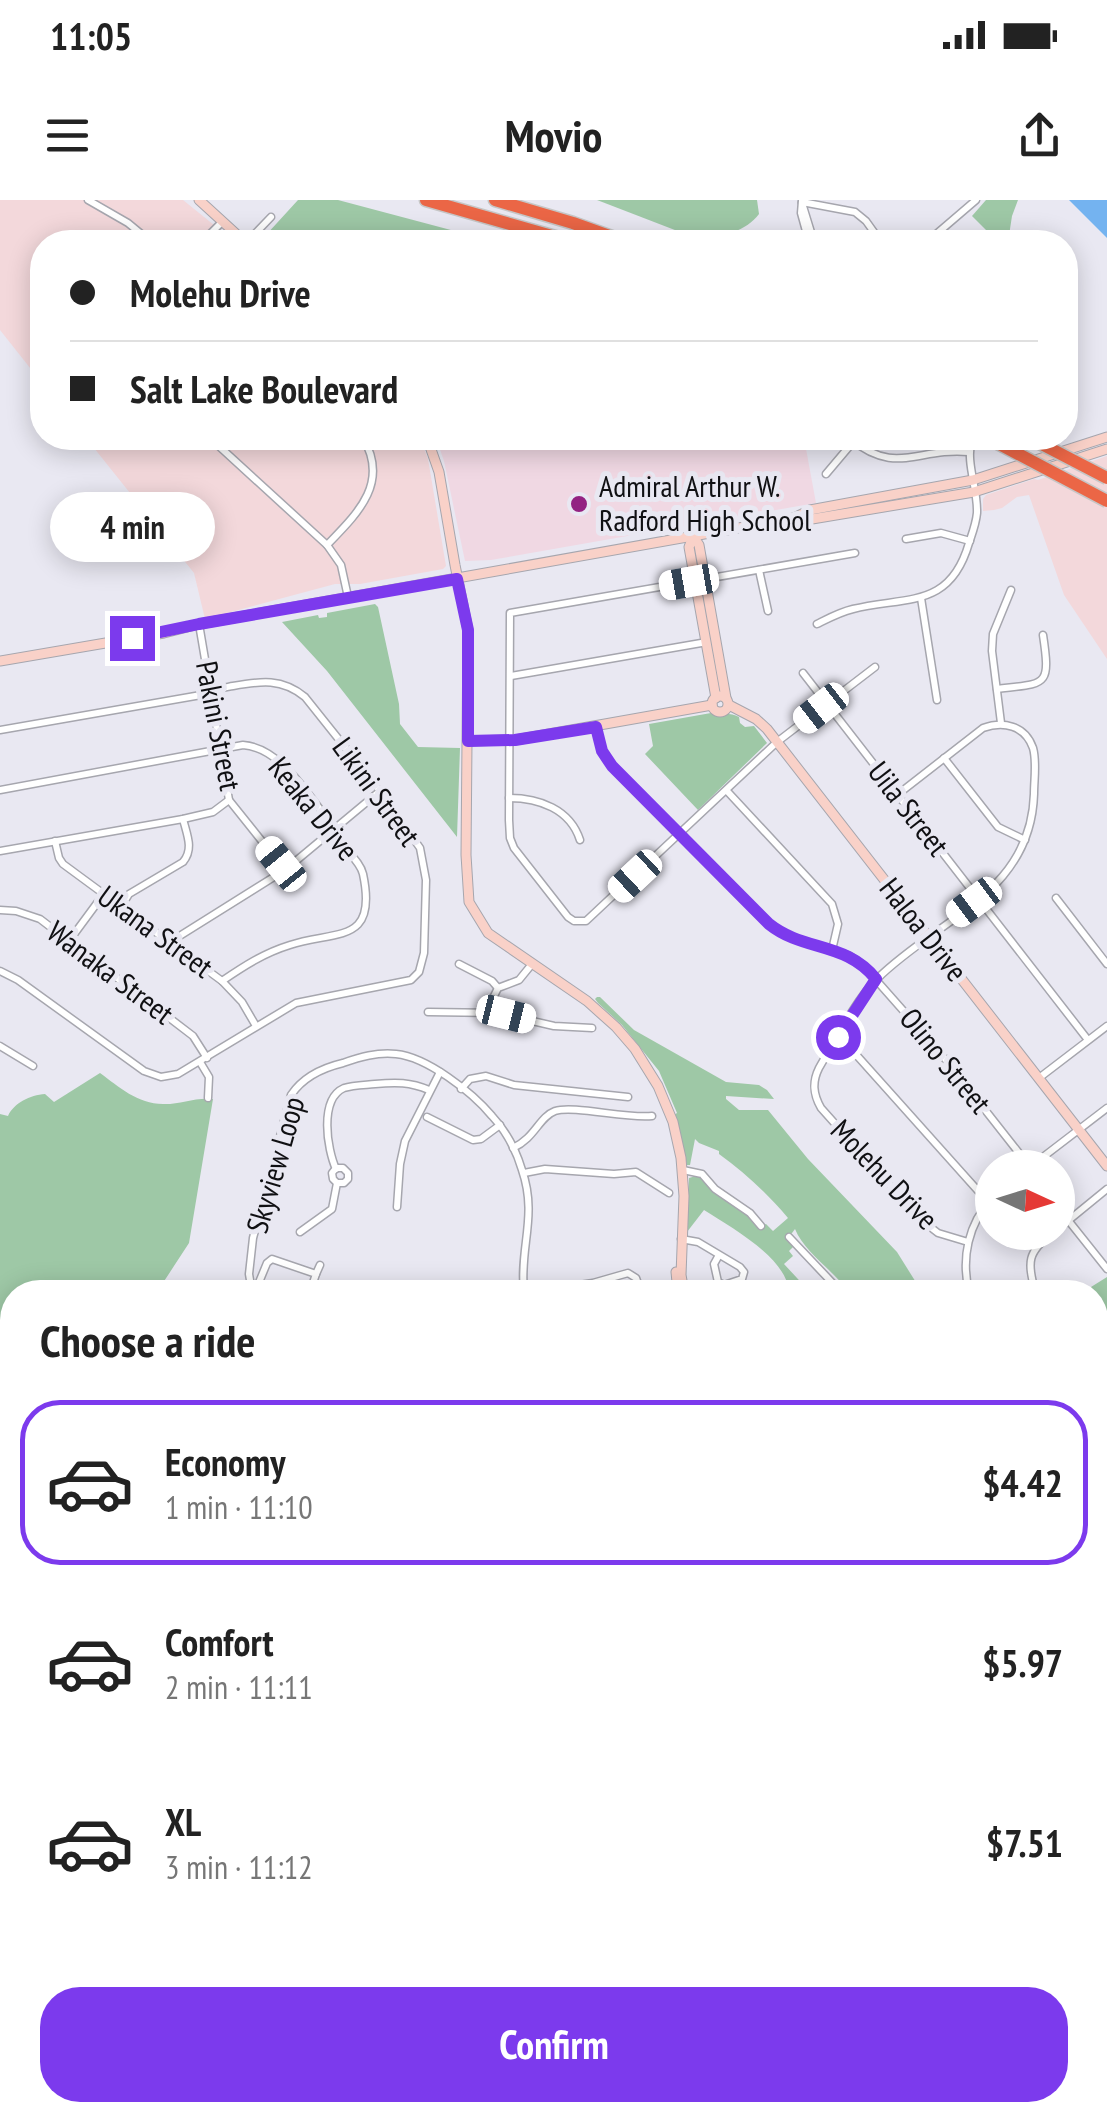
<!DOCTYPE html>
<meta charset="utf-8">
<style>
:root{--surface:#fff;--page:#f6f6f6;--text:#222;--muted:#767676;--line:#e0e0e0;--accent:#7c3aed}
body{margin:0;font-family:"PT Sans Narrow",sans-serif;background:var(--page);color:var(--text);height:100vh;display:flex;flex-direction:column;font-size:38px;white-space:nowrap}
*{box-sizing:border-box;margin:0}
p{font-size:32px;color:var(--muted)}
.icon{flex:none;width:55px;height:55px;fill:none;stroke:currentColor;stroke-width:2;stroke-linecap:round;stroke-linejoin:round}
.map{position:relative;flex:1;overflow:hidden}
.sheet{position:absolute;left:0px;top:1080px;width:1108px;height:842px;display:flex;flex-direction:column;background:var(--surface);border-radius:40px 40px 0 0;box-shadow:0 5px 25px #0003}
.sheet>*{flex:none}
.hud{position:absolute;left:30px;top:30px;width:1048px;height:220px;border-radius:40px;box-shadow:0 5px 25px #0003;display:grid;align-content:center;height:220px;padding:0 40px;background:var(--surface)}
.needle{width:65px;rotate:94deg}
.buttons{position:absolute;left:975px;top:950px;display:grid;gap:20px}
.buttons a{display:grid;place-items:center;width:100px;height:100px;border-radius:50%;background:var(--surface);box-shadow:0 5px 25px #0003;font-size:50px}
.end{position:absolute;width:45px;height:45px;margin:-22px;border:12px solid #7c3aed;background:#fff;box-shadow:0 0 0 5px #fff}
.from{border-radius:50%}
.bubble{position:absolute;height:70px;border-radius:35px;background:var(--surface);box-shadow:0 5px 25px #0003;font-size:32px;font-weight:800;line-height:70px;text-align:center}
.car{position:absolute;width:30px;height:60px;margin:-30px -15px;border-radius:12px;box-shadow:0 0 8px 2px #0007;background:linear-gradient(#fff 24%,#345 0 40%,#fff 0 76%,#345 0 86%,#fff 0)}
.hud b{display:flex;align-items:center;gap:35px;height:95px;font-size:38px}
.hud b+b{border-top:2px solid var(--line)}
.hud i{width:25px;height:25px;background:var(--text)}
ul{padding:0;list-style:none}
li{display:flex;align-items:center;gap:30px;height:165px;margin:0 20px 15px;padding:0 20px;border:5px solid transparent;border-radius:40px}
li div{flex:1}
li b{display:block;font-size:38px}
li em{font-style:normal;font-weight:800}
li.selected{border-color:var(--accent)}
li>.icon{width:90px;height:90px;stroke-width:1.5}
h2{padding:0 40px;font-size:45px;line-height:120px}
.primary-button{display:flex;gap:20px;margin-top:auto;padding:20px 40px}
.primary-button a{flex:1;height:115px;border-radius:40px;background:var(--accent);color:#fff;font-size:40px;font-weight:800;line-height:115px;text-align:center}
.status{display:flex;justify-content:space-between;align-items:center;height:70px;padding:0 50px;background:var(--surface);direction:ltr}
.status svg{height:28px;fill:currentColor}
header{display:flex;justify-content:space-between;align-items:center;height:130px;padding:0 40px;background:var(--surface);font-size:45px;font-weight:800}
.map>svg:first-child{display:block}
.commercial{fill:#f3d8db}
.education{fill:#f0d8e3}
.green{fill:#9ec8a6}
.water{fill:#74b3f0}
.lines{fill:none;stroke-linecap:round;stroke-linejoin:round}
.stream{stroke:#74b3f0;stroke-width:2.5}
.street-casing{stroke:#a6a6ae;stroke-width:9}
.secondary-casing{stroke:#a6a6ae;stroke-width:11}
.highway-casing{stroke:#c6c6c6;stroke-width:15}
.street{stroke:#fff;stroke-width:6}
.secondary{stroke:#f9d1c8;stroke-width:9}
.highway{stroke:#eb6646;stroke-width:12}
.highway-bridge-casing{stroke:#c6c6c6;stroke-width:15;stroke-linecap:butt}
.highway-bridge{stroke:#eb6646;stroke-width:12}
.route{stroke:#7c3aed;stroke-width:12}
.poi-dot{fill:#932282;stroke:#e9e8f2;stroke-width:4}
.labels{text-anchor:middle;stroke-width:10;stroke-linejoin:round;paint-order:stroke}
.poi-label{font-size:30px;fill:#101013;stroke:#e9e8f2;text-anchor:start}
.street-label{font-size:30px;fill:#101013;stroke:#e9e8f2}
</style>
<div class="status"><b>11:05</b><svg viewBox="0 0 49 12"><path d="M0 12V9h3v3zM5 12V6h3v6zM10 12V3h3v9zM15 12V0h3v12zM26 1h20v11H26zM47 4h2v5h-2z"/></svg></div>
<header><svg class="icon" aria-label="menu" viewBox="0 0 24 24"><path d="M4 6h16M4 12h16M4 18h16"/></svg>Movio<svg class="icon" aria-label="share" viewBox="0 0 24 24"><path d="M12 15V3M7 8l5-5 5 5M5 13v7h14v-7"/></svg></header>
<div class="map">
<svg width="1107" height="1922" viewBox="0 0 1107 1922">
<rect width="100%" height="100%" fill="#e9e8f2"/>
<g class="commercial">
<path d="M0,0H183L235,42H42V183L0,130Z"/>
<path d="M86,238H420L428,259L446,366L443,369L360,384H335L205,419L194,373Z"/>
<path d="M1107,256V459L1064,395L1029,295L1017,297L1002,308L994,310L983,311V299L986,295L1034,279L1038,280Z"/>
</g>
<path class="education" d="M436,238H804L816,303L491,360L465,361L444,261Z"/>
<g class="green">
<path d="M298,0H338L496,42H364L353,33L335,37L329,42H274L266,35Z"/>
<path d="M597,0H757L759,14C745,33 716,39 693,37Z"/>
<path d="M986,0H1018L1012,16L1008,42H979L988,32L972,16Z"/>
<path d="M375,404L378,407L399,504L400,524L418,547L460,548L457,637L327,471L282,422L318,415L319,418L327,417V413Z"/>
<path d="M711,513C721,515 730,512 739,517L740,523L745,527L754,526L767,543L698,610L645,554L653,546L649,524Z"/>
<path d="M597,797H600L634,830L726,882L759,885L767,890L774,899L726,896V899L739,910H768L808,959L897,1052L922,1092H849C834,1071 804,1052 795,1029L789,1037L796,1044L789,1051L793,1056L784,1064L810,1092H789C787,1058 732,1028 704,1010L687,1032L689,978L702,974L761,1026L766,1024L773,1031L788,1018C767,993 745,973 719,954V951L699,943L695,939L690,965H687L674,915L677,913L659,871L622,825L598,803L595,799Z"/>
<path d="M100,873C119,887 139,905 165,904C181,904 196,897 213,899L189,1043L157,1092H12V1809L0,1810V914L8,916C14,903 30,895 45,894L54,902Z"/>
<path d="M1107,1077V1192L1095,1193V1092H1083Z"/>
<path d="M140,1910H231L230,1922H143Z"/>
<path d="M471,1910H515L517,1922H471Z"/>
<path d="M635,1910H686L684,1922H634Z"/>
<path d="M692,1910H949L953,1921L690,1922Z"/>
</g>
<g class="water">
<path d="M1069,0H1107V38Z"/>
<path d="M12,1809V1910H140L143,1922H20L24,1913L19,1910L0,1922V1889L8,1873L0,1844V1810Z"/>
</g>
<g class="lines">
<path class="stream" d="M1095,1753L1107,1741"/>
<defs>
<g id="street">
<path d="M88,0L128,23L151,42"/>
<path d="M802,1L801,13L809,42"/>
<path d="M802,2L855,12L866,21L881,42"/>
<path d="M802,3L814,42"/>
<path d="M202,42L222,22"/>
<path d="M247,42L271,17"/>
<path d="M927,42L976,0"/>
<path d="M210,238L327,345L341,365L348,397"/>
<path d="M849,238C897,277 917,247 969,252"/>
<path d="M826,274L853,242"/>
<path d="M906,339L941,333L970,341"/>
<path d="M327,345C357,314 390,283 363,238"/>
<path d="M855,353L510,413L509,620L510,638L514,648L568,717L574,721H586L777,542L875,467"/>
<path d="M759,370L768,411"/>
<path d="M921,398L937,500"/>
<path d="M199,424L229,600L285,670"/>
<path d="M817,424C829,418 840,412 853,409C907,396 950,409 969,343C972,334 976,324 977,313C978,288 965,263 972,238"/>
<path d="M803,473L1088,840"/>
<path d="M511,476L707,442"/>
<path d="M997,489C1046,483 1051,488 1043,435"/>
<path d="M1001,523L992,451L993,434L1011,390"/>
<path d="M596,527L602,551L613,567L769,724L783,734L850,756L862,764L938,850L1030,967"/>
<path d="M0,530L201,495C212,489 222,488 233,486C261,481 282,478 305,497L380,591L420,648L426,680L424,753L419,772L411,780L296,803L178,874L161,877L144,871L18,780L0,771"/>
<path d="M944,558L998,627L1025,640"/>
<path d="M0,590L243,545C283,548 311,600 335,629C337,647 359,657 363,674C378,745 336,730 290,745C264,753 244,766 222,781"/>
<path d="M727,591L832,704L838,724L832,750"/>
<path d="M897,595L983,528C1003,521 1025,525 1033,548C1037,562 1034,579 1034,594C1031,693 939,718 878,778C856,799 835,841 819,868C812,882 813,894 821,908L920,1019L938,1033L968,1042"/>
<path d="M509,598C539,598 570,609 580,640"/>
<path d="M55,641L59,658L63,664L222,781L242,802L256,826"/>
<path d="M0,651L183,619L213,612L229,600"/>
<path d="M1056,698L1107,764"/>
<path d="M121,707L129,694L183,662C194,649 187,635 183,619"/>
<path d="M0,710L16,711L40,719L193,836L207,858"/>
<path d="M69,741L103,695"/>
<path d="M170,742L285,670L380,591"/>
<path d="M459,764L492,781L498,788"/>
<path d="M428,812L498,813L554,826L592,828"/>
<path d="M492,813L493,798L498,788L519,780L532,764"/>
<path d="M838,837L843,840L988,1002"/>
<path d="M0,846L33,866"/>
<path d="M200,862L209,877L208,898"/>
<path d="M1039,878L1107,826"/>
<path d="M461,889L470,879L486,876L514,885L628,897"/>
<path d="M427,917L473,940L481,939L500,925"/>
<path d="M513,948C535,938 539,917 555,911C574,905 626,919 652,916"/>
<path d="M1030,967L1107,908"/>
<path d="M336,969C327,949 319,899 344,888C353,885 366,885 375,884C396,882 410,882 429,890"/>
<path d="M683,970L702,974L715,989L750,1013L761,1026"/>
<path d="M524,973L545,969L614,974L636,972L669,993"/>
<path d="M397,1007L400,964L405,941L440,872"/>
<path d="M1068,1020L1107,1069"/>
<path d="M1058,1029L1107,989"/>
<path d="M300,1032L332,1009L337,983L333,979L332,973L336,968H343L348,973V979L344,983H337"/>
<path d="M789,1037L841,1092"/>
<path d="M681,1039L698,1042L740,1067L744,1072L742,1079L724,1085L718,1082L714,1064L719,1055"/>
<path d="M316,1074L320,1065"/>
<path d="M252,1092L249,1074L253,1038L291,895C303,877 322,868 343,863C360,857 377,852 396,854C427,857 472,892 492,916C506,931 516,950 522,970C538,1016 519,1048 524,1092"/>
<path d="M255,1092L267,1063L272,1059L316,1074L313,1083"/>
<path d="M532,1092L593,1083L628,1073L636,1078L641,1092"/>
<path d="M969,1092C961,1058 968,1024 992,998"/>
<path d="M1035,1092C1028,1061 1026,1054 1053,1032"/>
<path d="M1095,1198L1107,1197"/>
<path d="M1095,1259L1107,1257"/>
<path d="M1095,1320L1107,1319"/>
<path d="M1095,1386L1107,1385"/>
<path d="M1095,1453H1107"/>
<path d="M1095,1582L1103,1573L1107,1555"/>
<path d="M1095,1594V1629"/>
<path d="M1095,1736L1107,1730"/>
<path d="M1095,1811L1107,1806"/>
<path d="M975,1910L981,1922"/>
<path d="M1039,1910L1042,1922"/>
<path d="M1077,1910L1085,1922"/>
<path d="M319,1922L321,1910"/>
</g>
<g id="secondary">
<path d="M199,0L245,42"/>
<path d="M427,238L439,272L455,365L468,430L466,655L469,702L488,733L587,801L616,827L635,849L658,886L673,922L681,958L684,996L681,1075L684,1092"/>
<path d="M796,317L810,310L973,280L1107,237"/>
<path d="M693,336L699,345L726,498"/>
<path d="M693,337L689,347L716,498"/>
<path d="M0,461L164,433L199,424L794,318L812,319L974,292L1107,249"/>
<circle cx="720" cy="504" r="8"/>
<path d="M729,505L756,519L767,529L1107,966"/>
<path d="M468,541L515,540L712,505"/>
<path d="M676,1072L678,1092"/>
<path d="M955,1910L959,1922"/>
<path d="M282,1922L285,1910"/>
</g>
<g id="highway">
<path d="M426,0L573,42"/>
<path d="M495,0L573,23L626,42"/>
</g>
</defs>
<use href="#street" class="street-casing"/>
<use href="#secondary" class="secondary-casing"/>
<use href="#highway" class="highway-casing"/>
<use href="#street" class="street"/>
<use href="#secondary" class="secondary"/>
<use href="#highway" class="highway"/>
<defs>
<g id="highway-bridge">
<path d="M988,238L1107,301"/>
<path d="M1030,238L1107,278"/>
</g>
</defs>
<use href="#highway-bridge" class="highway-bridge-casing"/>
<use href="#highway-bridge" class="highway-bridge"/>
</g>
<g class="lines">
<path class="route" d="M132,438L199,424L457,379L468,430V541L515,540L596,527L602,551L612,566L769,724C804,752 845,741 876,779L838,837"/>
</g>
<circle class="poi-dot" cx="579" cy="304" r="10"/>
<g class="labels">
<g class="poi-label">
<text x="599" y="297">Admiral Arthur W.<tspan x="599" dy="34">Radford High School</tspan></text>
</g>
<g class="street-label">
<text transform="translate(218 526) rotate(79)" y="10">Pakini Street</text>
<text transform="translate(376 592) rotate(54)" y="10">Likini Street</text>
<text transform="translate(313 609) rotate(51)" y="10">Keaka Drive</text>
<text transform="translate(908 609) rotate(52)" y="10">Uila Street</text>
<text transform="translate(923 730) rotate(52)" y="10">Haloa Drive</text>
<text transform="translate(155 732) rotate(36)" y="10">Ukana Street</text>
<text transform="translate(110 773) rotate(37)" y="10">Wanaka Street</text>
<text transform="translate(945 861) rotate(51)" y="10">Olino Street</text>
<text transform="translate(276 965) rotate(-74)" y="10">Skyview Loop</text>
<text transform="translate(884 975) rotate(46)" y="10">Molehu Drive</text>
</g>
</g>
</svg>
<div class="buttons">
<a><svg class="needle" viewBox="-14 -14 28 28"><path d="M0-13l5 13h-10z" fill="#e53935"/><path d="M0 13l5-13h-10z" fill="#767676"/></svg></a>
</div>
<i class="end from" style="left:838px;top:837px"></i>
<i class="end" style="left:132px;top:438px"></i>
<div class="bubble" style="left:50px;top:292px;width:165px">4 min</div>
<i class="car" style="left:689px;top:382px;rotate:260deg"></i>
<i class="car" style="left:821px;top:508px;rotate:232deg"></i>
<i class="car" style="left:281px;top:664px;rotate:321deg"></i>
<i class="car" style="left:635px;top:676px;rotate:227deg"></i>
<i class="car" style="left:974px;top:702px;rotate:233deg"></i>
<i class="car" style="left:506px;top:814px;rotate:104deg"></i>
<div class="hud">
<b><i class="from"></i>Molehu Drive</b>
<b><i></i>Salt Lake Boulevard</b>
</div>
<section class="sheet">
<h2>Choose a ride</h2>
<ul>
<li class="selected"><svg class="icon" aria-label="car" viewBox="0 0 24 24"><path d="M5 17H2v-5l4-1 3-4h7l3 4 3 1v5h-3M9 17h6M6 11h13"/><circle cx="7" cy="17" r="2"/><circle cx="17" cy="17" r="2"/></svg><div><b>Economy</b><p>1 min · 11:10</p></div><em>$4.42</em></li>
<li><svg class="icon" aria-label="car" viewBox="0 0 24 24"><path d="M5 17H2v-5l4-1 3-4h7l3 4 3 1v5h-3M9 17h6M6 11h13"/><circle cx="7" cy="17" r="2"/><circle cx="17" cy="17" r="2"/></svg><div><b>Comfort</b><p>2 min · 11:11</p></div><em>$5.97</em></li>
<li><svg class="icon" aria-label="car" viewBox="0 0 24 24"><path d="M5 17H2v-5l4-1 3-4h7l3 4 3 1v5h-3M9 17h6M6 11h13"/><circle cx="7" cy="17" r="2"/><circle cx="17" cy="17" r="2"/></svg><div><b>XL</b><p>3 min · 11:12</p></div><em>$7.51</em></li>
</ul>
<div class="primary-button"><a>Confirm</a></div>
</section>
</div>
